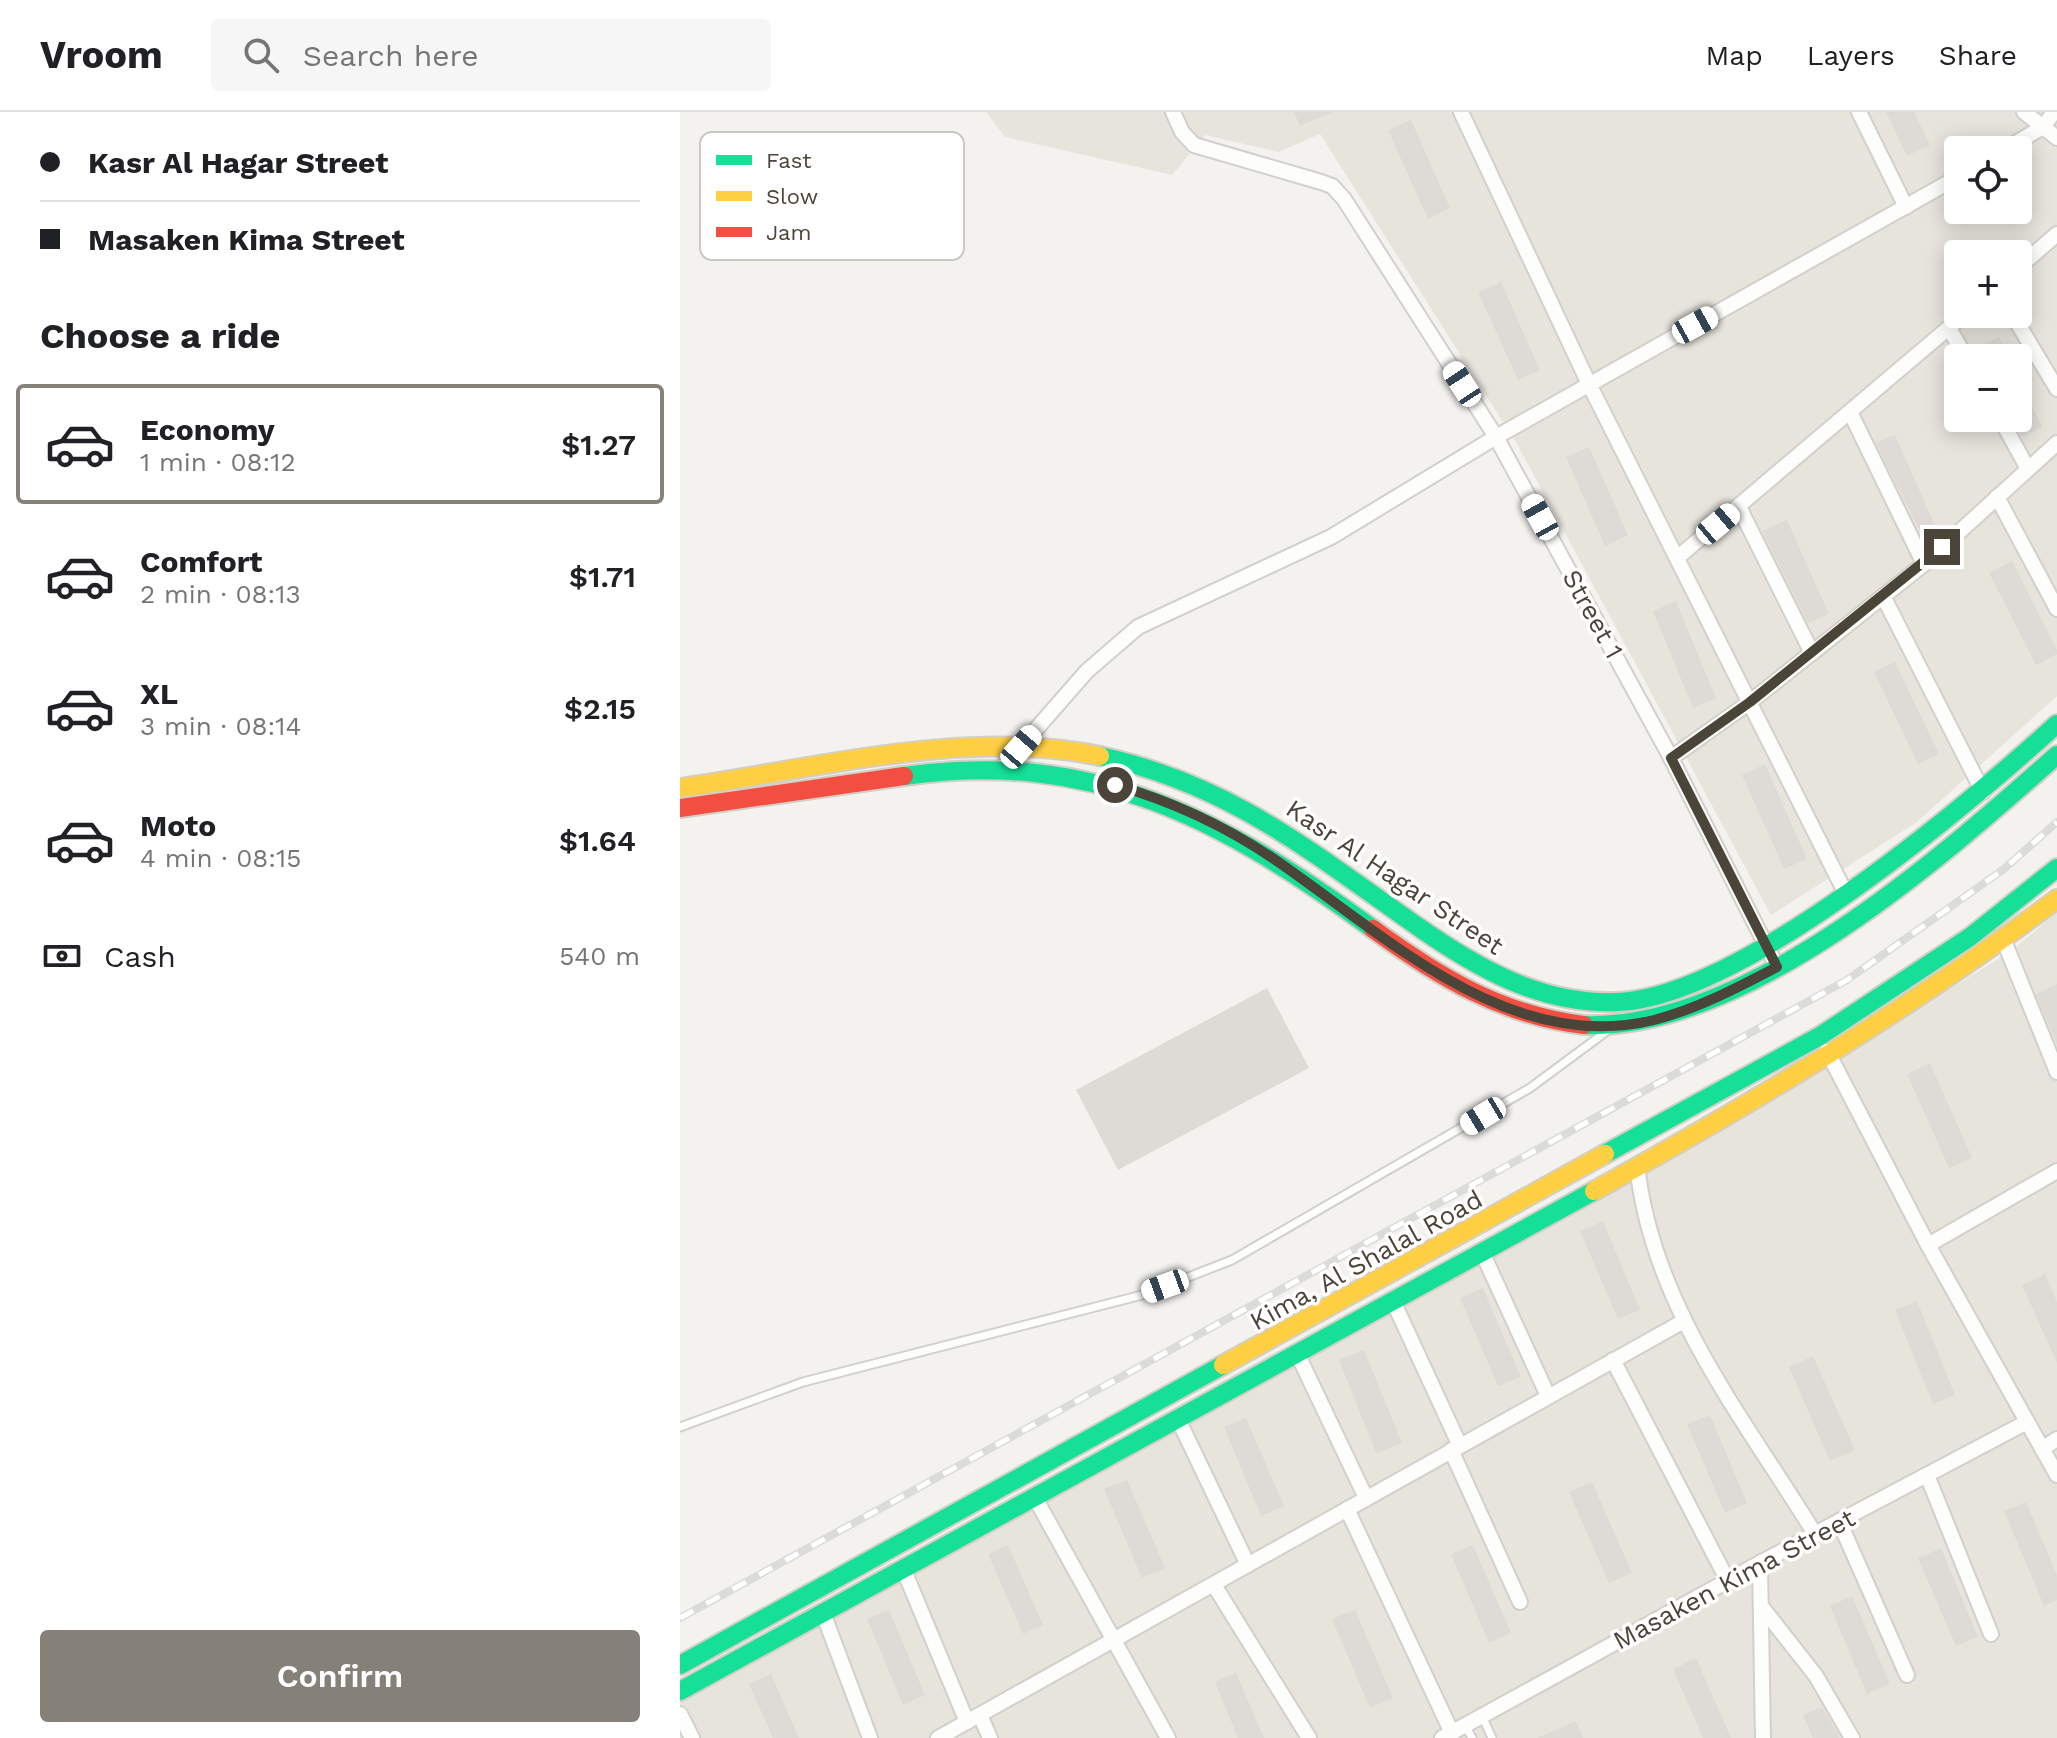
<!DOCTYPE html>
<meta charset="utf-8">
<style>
:root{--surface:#fff;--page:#f6f6f6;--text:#202124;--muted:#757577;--line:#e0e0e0;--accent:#868178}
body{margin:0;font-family:"Work Sans",sans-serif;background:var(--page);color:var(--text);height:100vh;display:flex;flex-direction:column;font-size:30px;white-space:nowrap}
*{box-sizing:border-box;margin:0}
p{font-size:26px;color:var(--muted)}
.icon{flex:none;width:44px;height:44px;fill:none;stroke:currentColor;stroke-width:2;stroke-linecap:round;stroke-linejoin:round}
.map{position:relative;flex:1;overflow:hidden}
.panel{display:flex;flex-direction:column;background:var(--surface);width:680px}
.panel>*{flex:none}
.guide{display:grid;align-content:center;height:176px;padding:0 40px;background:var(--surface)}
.controls{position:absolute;left:1264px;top:24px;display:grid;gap:16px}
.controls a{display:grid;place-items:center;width:88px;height:88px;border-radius:8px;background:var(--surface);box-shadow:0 4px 20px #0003;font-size:40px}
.end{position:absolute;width:36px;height:36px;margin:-18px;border:10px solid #4b4439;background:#fff;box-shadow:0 0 0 4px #fff}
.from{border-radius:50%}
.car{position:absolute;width:24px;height:48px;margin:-24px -12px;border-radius:10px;box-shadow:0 0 6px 2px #0007;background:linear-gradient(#fff 24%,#345 0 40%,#fff 0 76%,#345 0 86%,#fff 0)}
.guide b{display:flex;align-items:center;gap:28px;height:76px;font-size:30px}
.guide b+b{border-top:2px solid var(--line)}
.guide i{width:20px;height:20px;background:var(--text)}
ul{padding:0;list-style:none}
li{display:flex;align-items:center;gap:24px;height:120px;margin:0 16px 12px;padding:0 24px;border:4px solid transparent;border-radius:8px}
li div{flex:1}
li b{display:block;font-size:30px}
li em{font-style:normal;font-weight:600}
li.selected{border-color:var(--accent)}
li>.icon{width:72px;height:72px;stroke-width:1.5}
h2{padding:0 40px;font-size:36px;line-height:96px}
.pay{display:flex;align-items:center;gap:20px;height:88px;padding:0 40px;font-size:30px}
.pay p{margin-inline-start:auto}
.action{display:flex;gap:16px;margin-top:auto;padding:16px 40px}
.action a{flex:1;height:92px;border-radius:8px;background:var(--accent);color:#fff;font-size:32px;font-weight:600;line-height:92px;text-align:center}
header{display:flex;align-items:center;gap:48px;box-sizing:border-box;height:112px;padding:0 40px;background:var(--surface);border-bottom:2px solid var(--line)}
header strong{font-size:38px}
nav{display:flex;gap:44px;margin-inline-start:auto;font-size:28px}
.search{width:560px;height:72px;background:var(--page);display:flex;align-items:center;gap:20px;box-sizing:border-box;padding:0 28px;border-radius:8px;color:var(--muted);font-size:30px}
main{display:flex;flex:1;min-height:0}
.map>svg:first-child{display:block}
.residential{fill:#e7e4dc;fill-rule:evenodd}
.building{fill:#dedbd6}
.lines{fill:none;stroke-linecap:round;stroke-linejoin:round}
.lane-casing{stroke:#d2d0cb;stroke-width:11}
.street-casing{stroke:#d2d0cb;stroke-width:18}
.fast-casing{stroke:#d3cfc5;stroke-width:22}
.slow-casing{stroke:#d3cfc5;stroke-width:22}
.jam-casing{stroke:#d3cfc5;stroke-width:22}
.lane{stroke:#fdfdfc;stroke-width:7}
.street{stroke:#fdfdfc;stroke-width:14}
.fast{stroke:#16e098;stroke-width:18}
.slow{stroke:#ffcf43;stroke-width:18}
.jam{stroke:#f24e42;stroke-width:18}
.rail-casing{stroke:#dbdbda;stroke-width:8}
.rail{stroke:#fff;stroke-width:5;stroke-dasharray:15;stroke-linecap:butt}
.route{stroke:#4b4439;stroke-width:10}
.labels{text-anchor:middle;stroke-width:7;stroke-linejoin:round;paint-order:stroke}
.street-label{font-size:26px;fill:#4b4439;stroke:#fff}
.key{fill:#fff;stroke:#c9c7c4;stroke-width:2}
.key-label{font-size:22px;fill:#4b4439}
</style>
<header>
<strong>Vroom</strong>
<div class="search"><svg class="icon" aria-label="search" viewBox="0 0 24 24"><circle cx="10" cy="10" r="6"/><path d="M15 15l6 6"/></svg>Search here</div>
<nav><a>Map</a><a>Layers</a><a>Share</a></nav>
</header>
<main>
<section class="panel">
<div class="guide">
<b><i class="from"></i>Kasr Al Hagar Street</b>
<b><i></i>Masaken Kima Street</b>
</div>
<h2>Choose a ride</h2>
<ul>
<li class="selected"><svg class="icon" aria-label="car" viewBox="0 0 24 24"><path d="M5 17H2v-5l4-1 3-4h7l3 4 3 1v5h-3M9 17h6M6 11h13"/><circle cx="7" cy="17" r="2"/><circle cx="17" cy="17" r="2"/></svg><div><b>Economy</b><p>1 min · 08:12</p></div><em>$1.27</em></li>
<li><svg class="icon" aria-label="car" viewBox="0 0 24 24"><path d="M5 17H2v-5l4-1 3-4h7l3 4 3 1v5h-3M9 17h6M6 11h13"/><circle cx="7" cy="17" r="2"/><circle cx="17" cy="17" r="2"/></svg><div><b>Comfort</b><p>2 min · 08:13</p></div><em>$1.71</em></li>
<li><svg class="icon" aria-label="car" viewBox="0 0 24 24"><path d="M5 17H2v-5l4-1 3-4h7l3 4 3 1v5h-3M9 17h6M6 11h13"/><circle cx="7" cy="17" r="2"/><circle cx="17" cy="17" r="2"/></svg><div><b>XL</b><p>3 min · 08:14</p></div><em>$2.15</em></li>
<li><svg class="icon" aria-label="car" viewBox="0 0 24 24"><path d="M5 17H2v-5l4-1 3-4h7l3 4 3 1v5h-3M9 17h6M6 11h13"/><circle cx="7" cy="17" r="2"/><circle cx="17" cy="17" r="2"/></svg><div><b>Moto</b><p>4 min · 08:15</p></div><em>$1.64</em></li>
</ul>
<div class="pay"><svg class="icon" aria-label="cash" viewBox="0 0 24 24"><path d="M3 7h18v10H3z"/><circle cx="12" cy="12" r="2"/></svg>Cash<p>540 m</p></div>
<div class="action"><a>Confirm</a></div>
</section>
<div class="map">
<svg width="1377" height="1626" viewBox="0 0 1377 1626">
<rect width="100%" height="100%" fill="#f4f2ee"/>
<g class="residential">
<path d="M306,0H1377V584L1237,710L1091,803L837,332L640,22L598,40L525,23L492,63L325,25ZM1278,38H1338V98H1278ZM1278,142H1338V202H1278ZM1278,246H1338V306H1278Z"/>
<path d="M1377,800V1626H0V1587L1126,965L1331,839Z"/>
</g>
<g class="building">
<path d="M614,0H653L620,14Z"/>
<path d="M1206,0H1234L1250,33L1227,44Z"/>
<path d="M731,8L770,96L748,107L708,18Z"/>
<path d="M821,170L860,258L838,268L798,180Z"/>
<path d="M1319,225L1329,246H1301L1296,236Z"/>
<path d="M1338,265L1362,315L1342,325L1331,306H1338Z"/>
<path d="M1215,323L1256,416L1241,422L1196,331Z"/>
<path d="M909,335L948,423L925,434L886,345Z"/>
<path d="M1107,408L1149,502L1128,511L1082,419Z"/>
<path d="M1332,449L1377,538V542L1356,553L1309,461Z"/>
<path d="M996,489L1036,586L1013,596L973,499Z"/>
<path d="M1215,550L1259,642L1238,652L1194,560Z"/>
<path d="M1085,652L1127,747L1104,757L1062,663Z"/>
<path d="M1377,872V933L1356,882Z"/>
<path d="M587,876L629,956L438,1058L396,978Z"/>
<path d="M1250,951L1292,1046L1269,1056L1227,962Z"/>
<path d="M923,1109L960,1198L938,1207L900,1119Z"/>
<path d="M1365,1162L1377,1190V1251L1342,1173Z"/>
<path d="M803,1176L841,1265L818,1274L780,1186Z"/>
<path d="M1237,1189L1275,1283L1253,1292L1215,1198Z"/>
<path d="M684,1238L722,1331L696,1341L659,1248Z"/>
<path d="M1133,1244L1175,1338L1150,1349L1109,1255Z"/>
<path d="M1030,1303L1067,1391L1045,1401L1007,1312Z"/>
<path d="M566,1306L604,1394L581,1404L544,1315Z"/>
<path d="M447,1368L485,1456L462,1466L424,1377Z"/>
<path d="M912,1370L952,1461L929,1471L889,1380Z"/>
<path d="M1346,1390L1377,1463V1488L1364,1494L1324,1399Z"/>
<path d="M328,1433L363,1513L343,1522L308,1442Z"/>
<path d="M793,1433L831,1521L809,1531L771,1442Z"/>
<path d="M1261,1436L1298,1525L1276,1534L1238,1446Z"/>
<path d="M1172,1484L1210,1572L1187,1582L1150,1494Z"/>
<path d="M209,1498L245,1583L223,1593L187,1507Z"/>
<path d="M675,1498L713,1586L690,1596L652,1507Z"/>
<path d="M1016,1546L1051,1626H1023L993,1557Z"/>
<path d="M556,1561L584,1626H558L535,1570Z"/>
<path d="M91,1562L119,1626H93L69,1572Z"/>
<path d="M1142,1595L1157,1620L1159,1626H1133L1123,1603Z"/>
<path d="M896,1609L903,1626H857Z"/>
</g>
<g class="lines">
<defs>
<g id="lane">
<path d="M0,1315L123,1270L462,1183L552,1148L850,976L927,919"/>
<path d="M802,1604L812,1626"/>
<path d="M785,1613L792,1626"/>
</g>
<g id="street">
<path d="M493,0L502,20L514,33L641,70L652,74L664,87L816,325L991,646L1097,855"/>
<path d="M781,0L909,272L1166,782"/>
<path d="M1179,0L1226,95"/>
<path d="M1344,0L1377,26"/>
<path d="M1324,38L1363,15L1374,0"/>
<path d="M1338,156L1377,122"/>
<path d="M1332,202L1377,277"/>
<path d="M1269,216L1286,246"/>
<path d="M1171,302L1244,452"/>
<path d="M1320,306L1348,357"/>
<path d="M1317,385L1377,497"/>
<path d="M1059,395L1132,541"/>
<path d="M997,446L1285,202"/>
<path d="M1203,484L1303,680"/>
<path d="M991,646L1070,590L1244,452L1377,331"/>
<path d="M322,656L407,559L458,515L651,425L816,325L1278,65"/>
<path d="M1324,829L1377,960"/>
<path d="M1147,939L1248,1133L1377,1363"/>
<path d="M957,1053C972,1194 1063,1305 1135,1422"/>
<path d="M1248,1133L1377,1059"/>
<path d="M802,1140L868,1284"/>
<path d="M713,1189L780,1334"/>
<path d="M617,1241L686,1386"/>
<path d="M933,1248L1048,1469"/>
<path d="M498,1307L568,1453"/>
<path d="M1362,1337L1377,1327"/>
<path d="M771,1338L840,1490"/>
<path d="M1247,1363L1311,1522"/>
<path d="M354,1384L488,1626"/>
<path d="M667,1397L772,1621"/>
<path d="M1159,1409L1227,1563"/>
<path d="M1080,1451L1083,1626"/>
<path d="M223,1456L287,1610"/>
<path d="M534,1473L629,1626"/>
<path d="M1081,1494L1136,1564L1172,1626"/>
<path d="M143,1501L190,1626"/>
<path d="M0,1602L12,1626"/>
<path d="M300,1603L310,1626"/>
<path d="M258,1626L1004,1209"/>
<path d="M762,1626L1080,1451L1347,1310"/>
</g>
<g id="fast">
<path d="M420,644C550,672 631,740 737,814C797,856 861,893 937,890C1060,886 1285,695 1377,612"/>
<path d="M224,664C415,637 544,708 693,817"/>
<path d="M904,913C1066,919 1261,746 1377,643"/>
<path d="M925,1042L1140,924L1290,825L1377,756"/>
<path d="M0,1553L543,1253"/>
<path d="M0,1579L914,1079"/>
</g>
<g id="slow">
<path d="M0,676C133,657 287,616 420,644"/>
<path d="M914,1079C1075,990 1230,897 1377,787"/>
<path d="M543,1253L925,1042"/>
</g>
<g id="jam">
<path d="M0,696L224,664"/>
<path d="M693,817C759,865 821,903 904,913"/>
</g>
</defs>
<use href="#lane" class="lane-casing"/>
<use href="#street" class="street-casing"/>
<use href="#fast" class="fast-casing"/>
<use href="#slow" class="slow-casing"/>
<use href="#jam" class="jam-casing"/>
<use href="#lane" class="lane"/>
<use href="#street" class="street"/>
<use href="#fast" class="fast"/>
<use href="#slow" class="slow"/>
<use href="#jam" class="jam"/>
<defs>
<path id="rail" d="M0,1506L1167,868L1324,757L1377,710"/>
</defs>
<use href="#rail" class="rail-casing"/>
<use href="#rail" class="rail"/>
</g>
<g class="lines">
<path class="route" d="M435,673C491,689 545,714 594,747C704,822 829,944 974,908C1017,897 1059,875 1097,855L991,646L1070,590L1262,435"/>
</g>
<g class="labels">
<g class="street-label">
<text transform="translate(913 502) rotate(61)" y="9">Street 1</text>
<text transform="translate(715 765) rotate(34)" y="9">Kasr Al Hagar Street</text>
<text transform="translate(686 1148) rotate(-29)" y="9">Kima, Al Shalal Road</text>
<text transform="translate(1054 1467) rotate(-28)" y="9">Masaken Kima Street</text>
</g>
</g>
<rect x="20" y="20" width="264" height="128" rx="12" class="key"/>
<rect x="36" y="43" width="36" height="10" fill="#16e098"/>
<rect x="36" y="79" width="36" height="10" fill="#ffcf43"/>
<rect x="36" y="115" width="36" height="10" fill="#f24e42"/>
<g class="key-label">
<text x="86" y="56">Fast</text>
<text x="86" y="92">Slow</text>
<text x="86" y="128">Jam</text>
</g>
</svg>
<div class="controls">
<a><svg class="icon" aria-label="locate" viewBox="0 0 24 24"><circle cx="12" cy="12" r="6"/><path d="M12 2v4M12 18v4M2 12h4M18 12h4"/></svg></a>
<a>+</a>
<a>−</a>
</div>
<i class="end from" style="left:435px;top:673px"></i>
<i class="end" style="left:1262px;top:435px"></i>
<i class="car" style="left:1015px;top:213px;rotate:61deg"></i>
<i class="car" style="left:782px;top:272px;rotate:327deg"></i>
<i class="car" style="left:860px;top:405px;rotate:331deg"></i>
<i class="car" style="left:1038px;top:412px;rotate:50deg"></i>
<i class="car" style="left:341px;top:635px;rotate:41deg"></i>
<i class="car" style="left:803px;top:1004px;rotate:239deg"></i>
<i class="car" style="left:485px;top:1174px;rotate:250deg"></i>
</div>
</main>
